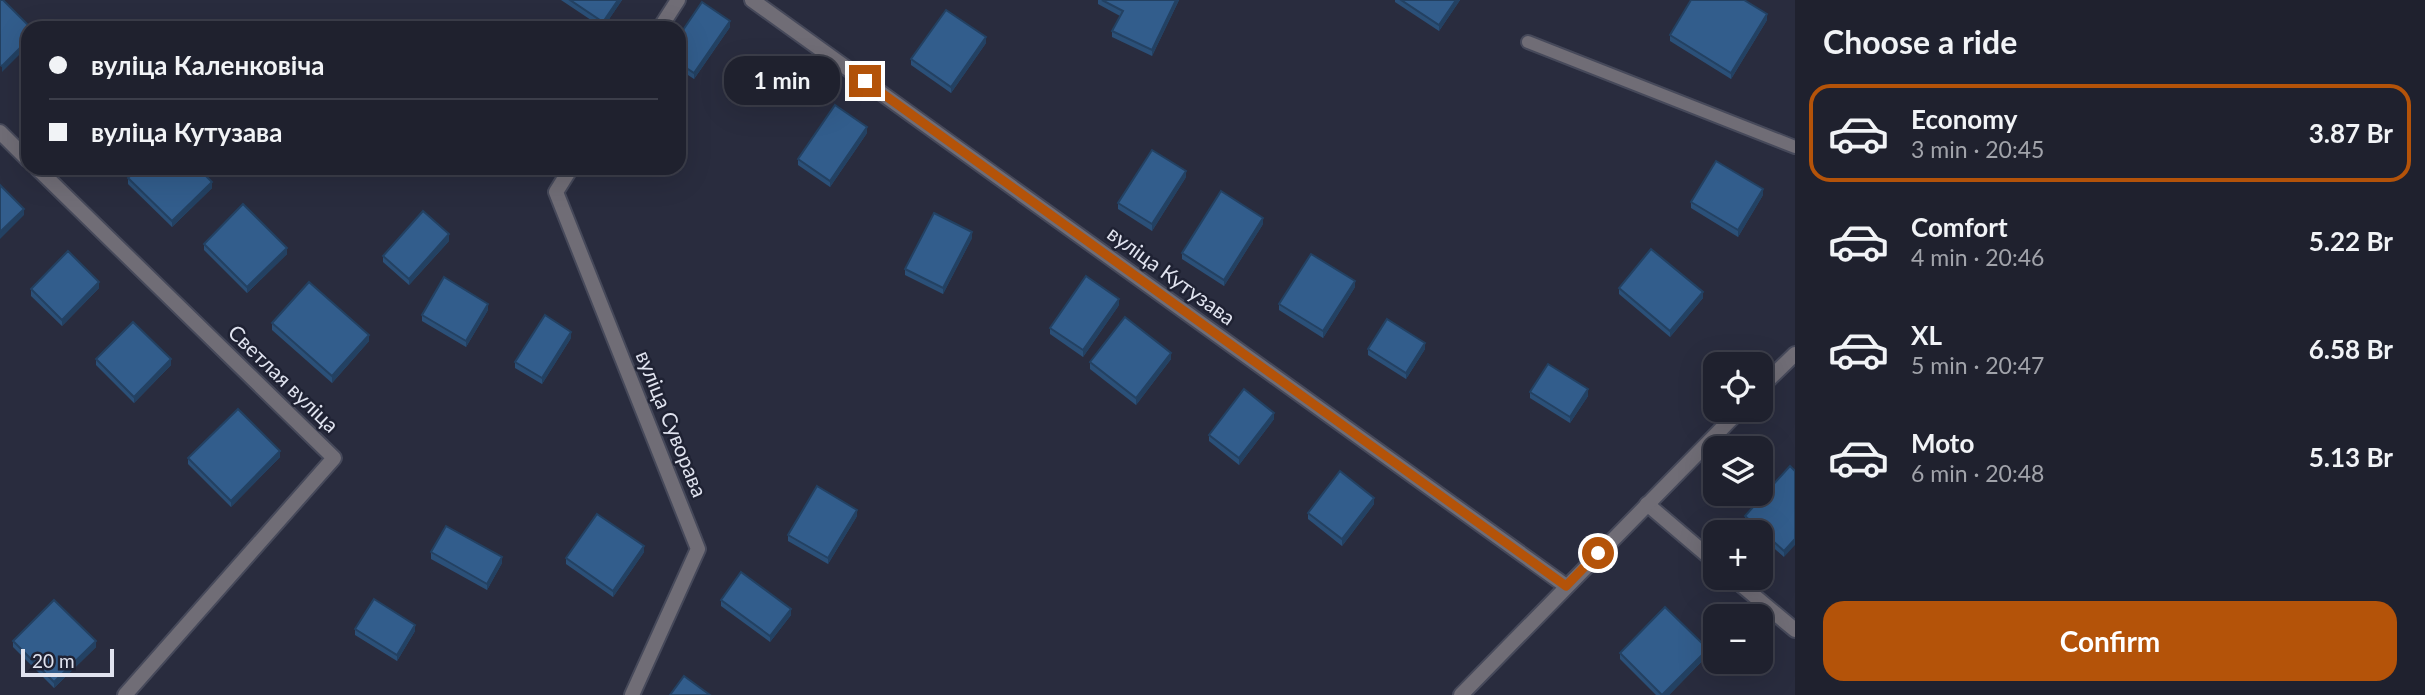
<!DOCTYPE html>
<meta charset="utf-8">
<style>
:root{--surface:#1f212e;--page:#2c2e3a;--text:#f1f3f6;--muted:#a1a3aa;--line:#3c3e4a;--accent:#b45309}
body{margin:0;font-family:Lato,sans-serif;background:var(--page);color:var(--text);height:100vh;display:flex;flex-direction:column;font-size:26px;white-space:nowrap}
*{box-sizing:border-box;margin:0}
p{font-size:23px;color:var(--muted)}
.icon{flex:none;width:38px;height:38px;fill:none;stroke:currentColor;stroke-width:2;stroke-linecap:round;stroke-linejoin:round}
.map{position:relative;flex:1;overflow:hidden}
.details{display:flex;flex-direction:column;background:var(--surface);width:630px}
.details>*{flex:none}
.hud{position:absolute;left:21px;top:21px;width:665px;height:154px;border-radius:21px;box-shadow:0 7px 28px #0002,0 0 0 2px var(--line);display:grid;align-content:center;height:154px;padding:0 28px;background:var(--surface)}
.tools{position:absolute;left:1703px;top:352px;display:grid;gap:14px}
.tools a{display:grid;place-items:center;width:70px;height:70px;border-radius:14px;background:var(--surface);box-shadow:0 7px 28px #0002,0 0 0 2px var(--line);font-size:35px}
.scale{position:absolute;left:21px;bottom:18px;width:93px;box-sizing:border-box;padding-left:7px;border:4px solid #e0e3ef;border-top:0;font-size:19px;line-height:24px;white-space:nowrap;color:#e0e3ef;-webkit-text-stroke:5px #1f2233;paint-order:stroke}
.end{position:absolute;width:32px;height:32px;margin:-16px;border:9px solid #b45309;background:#fff;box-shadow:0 0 0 4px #fff}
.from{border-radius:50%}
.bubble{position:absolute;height:49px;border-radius:21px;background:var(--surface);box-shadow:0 7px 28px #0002,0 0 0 2px var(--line);font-size:23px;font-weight:700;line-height:49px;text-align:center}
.hud b{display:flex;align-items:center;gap:24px;height:66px;font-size:26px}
.hud b+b{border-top:2px solid var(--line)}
.hud i{width:18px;height:18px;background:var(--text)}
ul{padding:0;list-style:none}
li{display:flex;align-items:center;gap:21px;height:98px;margin:0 14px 10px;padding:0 14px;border:4px solid transparent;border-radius:21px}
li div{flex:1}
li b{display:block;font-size:26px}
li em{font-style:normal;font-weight:700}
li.active{border-color:var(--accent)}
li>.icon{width:63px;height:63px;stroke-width:1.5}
h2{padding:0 28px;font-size:32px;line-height:84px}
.button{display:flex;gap:14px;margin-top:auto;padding:14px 28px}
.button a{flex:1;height:80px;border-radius:21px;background:var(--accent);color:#fff;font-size:28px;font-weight:700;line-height:80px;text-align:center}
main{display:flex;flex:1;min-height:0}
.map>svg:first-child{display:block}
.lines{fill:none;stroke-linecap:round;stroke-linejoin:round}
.service-casing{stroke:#46495a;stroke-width:16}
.minor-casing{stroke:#46495a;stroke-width:18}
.service{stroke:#706d76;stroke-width:12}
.minor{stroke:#706d76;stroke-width:14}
.wall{fill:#2b5078}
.shaded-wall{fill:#234162}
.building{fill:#325d8c;stroke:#234162;stroke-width:2}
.route{stroke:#b45309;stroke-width:9}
.labels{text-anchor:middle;stroke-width:5;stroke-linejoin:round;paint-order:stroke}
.street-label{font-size:21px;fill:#e0e3ef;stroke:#1f2233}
</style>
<main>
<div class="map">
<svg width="1795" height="695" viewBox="0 0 1795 695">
<rect width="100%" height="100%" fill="#292c3e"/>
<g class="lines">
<defs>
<path id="service" d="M1528,42L1795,147"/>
<g id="minor">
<path d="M752,0L1566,586"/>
<path d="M660,28L678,0"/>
<path d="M0,132L28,160"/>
<path d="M37,168L334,458L125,695"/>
<path d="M571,168L556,192L698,549L632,695"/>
<path d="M1760,388L1795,354"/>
<path d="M1647,504L1715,562"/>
<path d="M1733,578L1795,630"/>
<path d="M1461,695L1740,410"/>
</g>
</defs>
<use href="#service" class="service-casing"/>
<use href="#minor" class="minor-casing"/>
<use href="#service" class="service"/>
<use href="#minor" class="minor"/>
</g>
<g class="wall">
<path d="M561,0H622L603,28Z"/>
<path d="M1098,0H1179L1152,56L1112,37V31L1120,16L1098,4Z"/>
<path d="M1395,0H1460L1439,31L1395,2Z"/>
<path d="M1767,20L1731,79L1670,41V35Z"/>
<path d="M730,27L694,79L679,69V36Z"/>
<path d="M986,43L951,93L911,65V59Z"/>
<path d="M867,133L830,187L798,165V159Z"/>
<path d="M1186,177L1152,231L1118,209V203Z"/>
<path d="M128,178L212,188L172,227L128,184Z"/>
<path d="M1763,195L1738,237L1691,208V202Z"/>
<path d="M1263,224L1224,286L1182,259V253Z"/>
<path d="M972,238L943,294L905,275V269Z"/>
<path d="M449,241L409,285L383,262V256Z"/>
<path d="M204,244L287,254L247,293L204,250Z"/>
<path d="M1355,287L1323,338L1279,310V304Z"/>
<path d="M99,288L62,326L31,296V289Z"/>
<path d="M1619,288L1703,298L1670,337L1619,294Z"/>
<path d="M1119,305L1083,357L1050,334V328Z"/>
<path d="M488,310L466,347L422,321V315Z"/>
<path d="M272,323L369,341L332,383L272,330Z"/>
<path d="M571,338L542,384L515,368V362Z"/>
<path d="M1368,349H1425L1406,379L1368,355Z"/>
<path d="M96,359L171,365L134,403L96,365Z"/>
<path d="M1171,359L1136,405L1090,369V362Z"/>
<path d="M1530,392L1588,396L1570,423L1530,398Z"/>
<path d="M1274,419L1239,465L1209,441V435Z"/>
<path d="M280,457L231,507L188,464V458Z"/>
<path d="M1790,466L1784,557L1760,536V532H1756L1745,522V516Z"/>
<path d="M1374,504L1342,546L1308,519V513Z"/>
<path d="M857,516L828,564L788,541V535Z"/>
<path d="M431,552L502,563L487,590L431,559Z"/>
<path d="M644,552L613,597L566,564V558Z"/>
<path d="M721,600L791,615L770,642L721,606Z"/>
<path d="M355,629L415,631L397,661L355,635Z"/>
<path d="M13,641L96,647L54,688L13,647Z"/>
<path d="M1620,653L1708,655L1669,695H1656L1620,659Z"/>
</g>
<g class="shaded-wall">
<path d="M618,0H622L603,28V22Z"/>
<path d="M1176,0H1179L1152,56V50Z"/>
<path d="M1456,0H1460L1439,31V25Z"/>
<path d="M1767,14V20L1731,79V73Z"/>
<path d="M730,21V27L694,79V73Z"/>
<path d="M986,37V43L951,93V87Z"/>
<path d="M28,40V46L2,72V66Z"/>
<path d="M867,127V133L830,187V181Z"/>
<path d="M1186,171V177L1152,231V224Z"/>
<path d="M212,182V188L172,227V221Z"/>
<path d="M1763,189V195L1738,237V230Z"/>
<path d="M24,209V215L0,239V232Z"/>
<path d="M1263,218V224L1224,286V280Z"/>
<path d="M972,232V238L943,294V288Z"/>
<path d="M449,234V241L409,285V279Z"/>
<path d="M287,248V254L247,293V287Z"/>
<path d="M1355,281V287L1323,338V331Z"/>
<path d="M99,282V288L62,326V320Z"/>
<path d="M1703,292V298L1670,337V331Z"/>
<path d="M1119,299V305L1083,357V350Z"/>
<path d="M488,304V310L466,347V341Z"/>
<path d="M571,332V338L542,384V378Z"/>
<path d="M369,335V341L332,383V376Z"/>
<path d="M1425,343V349L1406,379V373Z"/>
<path d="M1171,353V359L1136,405V398Z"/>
<path d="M171,359V365L134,403V397Z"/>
<path d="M1588,389V396L1570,423V417Z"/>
<path d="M1274,413V419L1239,465V458Z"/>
<path d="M280,451V457L231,507V501Z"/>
<path d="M1374,498V504L1342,546V539Z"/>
<path d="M857,510V516L828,564V558Z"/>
<path d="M1795,539V545L1784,557V551Z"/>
<path d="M644,546V552L613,597V591Z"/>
<path d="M502,557V563L487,590V584Z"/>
<path d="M791,609V615L770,642V636Z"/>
<path d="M415,625V631L397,661V655Z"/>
<path d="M96,641V647L54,688V682Z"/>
<path d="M1708,649V655L1669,695H1663Z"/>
</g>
<g class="building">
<path d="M0,0H3L31,28H28V40L2,66L0,65Z"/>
<path d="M570,0H618L603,22Z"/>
<path d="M1102,0H1176L1152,50L1112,31L1123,11Z"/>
<path d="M1401,0H1456L1439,25Z"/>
<path d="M1691,0H1744L1767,14L1731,73L1670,35Z"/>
<path d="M702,2L730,21L694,73L679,63V36Z"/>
<path d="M946,10L986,37L951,87L911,59Z"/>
<path d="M835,105L867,127L830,181L798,159Z"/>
<path d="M1152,150L1186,171L1152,224L1118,203Z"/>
<path d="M1716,161L1763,189L1738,230L1691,202Z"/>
<path d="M138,168H198L212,182L172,221L128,178Z"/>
<path d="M0,185L24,209L0,232Z"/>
<path d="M1221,191L1263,218L1224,280L1182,253Z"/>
<path d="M243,204L287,248L247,287L204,244Z"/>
<path d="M423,211L449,234L409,279L383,256Z"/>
<path d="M934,213L972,232L943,288L905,269Z"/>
<path d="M1651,249L1703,292L1670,331L1619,288Z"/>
<path d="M68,251L99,282L62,320L31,289Z"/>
<path d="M1311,254L1355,281L1323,331L1279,304Z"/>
<path d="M1086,276L1119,299L1083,350L1050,328Z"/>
<path d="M444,277L488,304L466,341L422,315Z"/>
<path d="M309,282L369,335L332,376L272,323Z"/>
<path d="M545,315L571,332L542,378L515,362Z"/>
<path d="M1125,317L1171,353L1136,398L1090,362Z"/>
<path d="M1387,319L1425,343L1406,373L1368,349Z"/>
<path d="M133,322L171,359L134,397L96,359Z"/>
<path d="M1548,364L1588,389L1570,417L1530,392Z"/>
<path d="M1244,389L1274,413L1239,458L1209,435Z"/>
<path d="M238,409L280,451L231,501L188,458Z"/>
<path d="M1790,466L1795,471V539L1784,551L1745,516Z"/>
<path d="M1340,471L1374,498L1342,539L1308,513Z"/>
<path d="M817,486L857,510L828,558L788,535Z"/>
<path d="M597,514L644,546L613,591L566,558Z"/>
<path d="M446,526L502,557L487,584L431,552Z"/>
<path d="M741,572L791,609L770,636L721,600Z"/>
<path d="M374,599L415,625L397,655L355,629Z"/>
<path d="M54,600L96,641L54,682L13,641Z"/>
<path d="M1665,607L1708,649L1662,695L1620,653Z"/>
<path d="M684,676L710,695H670Z"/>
</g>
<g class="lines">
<path class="route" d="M865,81L1566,586L1598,553"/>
</g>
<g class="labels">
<g class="street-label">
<text transform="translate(1171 276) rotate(36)" y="7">вуліца Кутузава</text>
<text transform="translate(283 379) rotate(44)" y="7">Светлая вуліца</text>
<text transform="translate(671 424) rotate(68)" y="7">вуліца Суворава</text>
</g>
</g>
</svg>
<div class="tools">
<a><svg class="icon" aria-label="locate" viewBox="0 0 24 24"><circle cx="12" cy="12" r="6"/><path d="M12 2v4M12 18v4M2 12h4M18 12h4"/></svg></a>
<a><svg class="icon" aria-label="layers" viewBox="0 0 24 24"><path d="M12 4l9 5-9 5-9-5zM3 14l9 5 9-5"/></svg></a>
<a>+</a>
<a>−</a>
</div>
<div class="scale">20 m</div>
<i class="end from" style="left:1598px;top:553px"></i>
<i class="end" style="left:865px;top:81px"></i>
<div class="bubble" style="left:724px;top:56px;width:116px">1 min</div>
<div class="hud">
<b><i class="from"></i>вуліца Каленковіча</b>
<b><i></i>вуліца Кутузава</b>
</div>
</div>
<section class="details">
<h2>Choose a ride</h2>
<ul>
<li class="active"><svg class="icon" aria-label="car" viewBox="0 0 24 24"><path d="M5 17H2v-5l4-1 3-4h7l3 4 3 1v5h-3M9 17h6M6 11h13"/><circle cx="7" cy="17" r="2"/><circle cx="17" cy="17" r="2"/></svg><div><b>Economy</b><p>3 min · 20:45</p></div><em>3.87 Br</em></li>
<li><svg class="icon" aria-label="car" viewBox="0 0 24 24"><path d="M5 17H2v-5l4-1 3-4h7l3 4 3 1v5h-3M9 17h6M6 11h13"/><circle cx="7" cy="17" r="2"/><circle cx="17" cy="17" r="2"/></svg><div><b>Comfort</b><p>4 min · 20:46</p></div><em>5.22 Br</em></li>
<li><svg class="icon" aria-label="car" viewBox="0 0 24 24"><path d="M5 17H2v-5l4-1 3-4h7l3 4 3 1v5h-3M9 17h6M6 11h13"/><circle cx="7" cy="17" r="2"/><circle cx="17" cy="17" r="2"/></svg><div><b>XL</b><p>5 min · 20:47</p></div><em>6.58 Br</em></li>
<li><svg class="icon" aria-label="car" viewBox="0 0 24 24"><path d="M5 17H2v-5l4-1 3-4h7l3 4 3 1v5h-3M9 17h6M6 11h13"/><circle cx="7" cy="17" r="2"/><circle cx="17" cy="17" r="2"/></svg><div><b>Moto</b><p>6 min · 20:48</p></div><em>5.13 Br</em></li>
</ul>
<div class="button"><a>Confirm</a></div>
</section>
</main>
